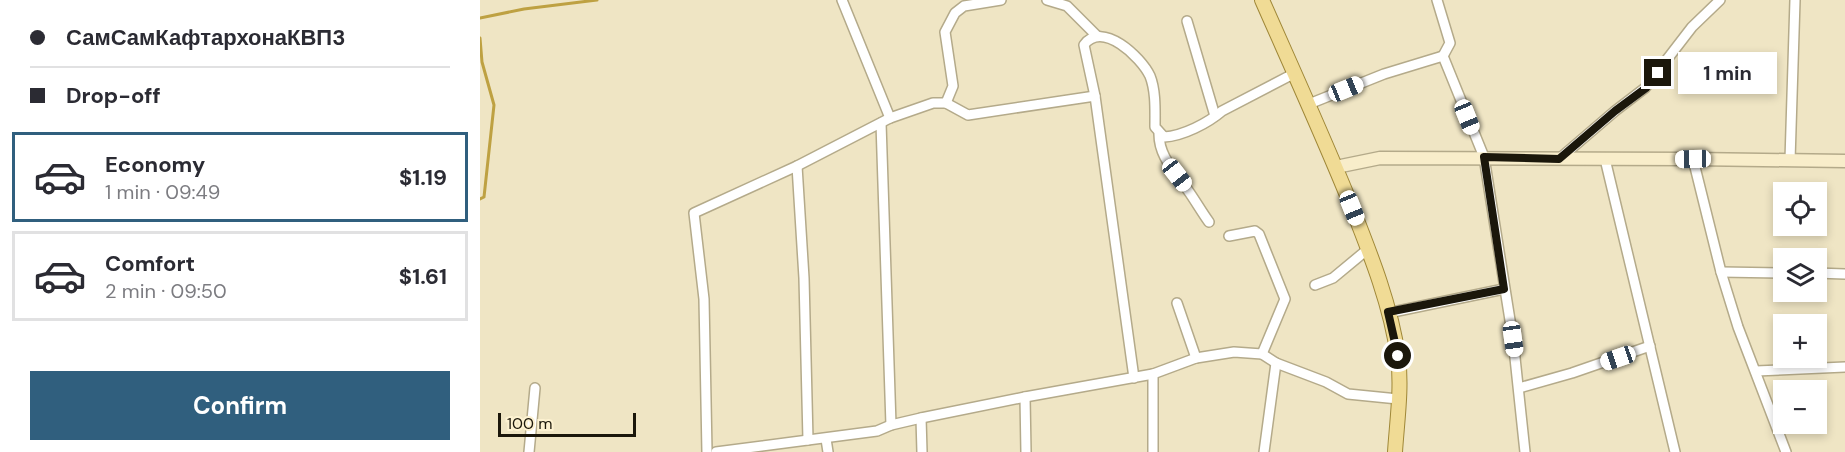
<!DOCTYPE html>
<meta charset="utf-8">
<style>
:root{--surface:#fff;--page:#f2f2f3;--text:#2b2b33;--muted:#7c7c81;--line:#e1e1e2;--accent:#305f7e}
body{margin:0;font-family:"DM Sans",sans-serif;background:var(--page);color:var(--text);height:100vh;display:flex;flex-direction:column;font-size:22px;white-space:nowrap}
*{box-sizing:border-box;margin:0}
p{font-size:20px;color:var(--muted)}
.icon{flex:none;width:33px;height:33px;fill:none;stroke:currentColor;stroke-width:2;stroke-linecap:round;stroke-linejoin:round}
.map{position:relative;flex:1;overflow:hidden}
.details{display:flex;flex-direction:column;background:var(--surface);width:480px}
.details>*{flex:none}
.top-card{display:grid;align-content:center;height:132px;padding:0 30px;background:var(--surface)}
.fabs{position:absolute;left:1293px;top:182px;display:grid;gap:12px}
.fabs a{display:grid;place-items:center;width:54px;height:54px;border-radius:0px;background:var(--surface);box-shadow:0 3px 9px #0003;font-size:30px}
.scale{position:absolute;left:18px;bottom:15px;width:138px;box-sizing:border-box;padding-left:6px;border:3px solid #1b170b;border-top:0;font-size:16px;line-height:21px;white-space:nowrap;color:#1b170b;-webkit-text-stroke:4px #fdf2d1;paint-order:stroke}
.end{position:absolute;width:27px;height:27px;margin:-14px;border:8px solid #1b170b;background:#fff;box-shadow:0 0 0 3px #fff}
.from{border-radius:50%}
.bubble{position:absolute;height:42px;border-radius:0px;background:var(--surface);box-shadow:0 3px 9px #0003;font-size:20px;font-weight:700;line-height:42px;text-align:center}
.car{position:absolute;width:18px;height:36px;margin:-18px -9px;border-radius:8px;box-shadow:0 0 4px 2px #0007;background:linear-gradient(#fff 24%,#345 0 40%,#fff 0 76%,#345 0 86%,#fff 0)}
.top-card b{display:flex;align-items:center;gap:21px;height:57px;font-size:22px}
.top-card b+b{border-top:2px solid var(--line)}
.top-card i{width:15px;height:15px;background:var(--text)}
ul{padding:0;list-style:none}
li{display:flex;align-items:center;gap:18px;height:90px;margin:0 12px 9px;padding:0 18px;border:3px solid var(--line);border-radius:0px}
li div{flex:1}
li b{display:block;font-size:22px}
li em{font-style:normal;font-weight:700}
li.selected{border-color:var(--accent)}
li>.icon{width:54px;height:54px;stroke-width:1.5}
.button{display:flex;gap:12px;margin-top:auto;padding:12px 30px}
.button a{flex:1;height:69px;border-radius:0px;background:var(--accent);color:#fff;font-size:24px;font-weight:700;line-height:69px;text-align:center}
main{display:flex;flex:1;min-height:0}
.map>svg:first-child{display:block}
.lines{fill:none;stroke-linecap:round;stroke-linejoin:round}
.stream{stroke:#bea142;stroke-width:3}
.street-casing{stroke:#b4aa8a;stroke-width:12}
.secondary-casing{stroke:#b4aa8a;stroke-width:15}
.primary-casing{stroke:#9f8737;stroke-width:16}
.street{stroke:#fff;stroke-width:9}
.secondary{stroke:#f8edca;stroke-width:12}
.primary{stroke:#f0db95;stroke-width:14}
.route{stroke:#1b170b;stroke-width:8}
</style>
<main>
<section class="details">
<div class="top-card">
<b><i class="from"></i>СамСамКафтархонаКВП3</b>
<b><i></i>Drop-off</b>
</div>
<ul>
<li class="selected"><svg class="icon" aria-label="car" viewBox="0 0 24 24"><path d="M5 17H2v-5l4-1 3-4h7l3 4 3 1v5h-3M9 17h6M6 11h13"/><circle cx="7" cy="17" r="2"/><circle cx="17" cy="17" r="2"/></svg><div><b>Economy</b><p>1 min · 09:49</p></div><em>$1.19</em></li>
<li><svg class="icon" aria-label="car" viewBox="0 0 24 24"><path d="M5 17H2v-5l4-1 3-4h7l3 4 3 1v5h-3M9 17h6M6 11h13"/><circle cx="7" cy="17" r="2"/><circle cx="17" cy="17" r="2"/></svg><div><b>Comfort</b><p>2 min · 09:50</p></div><em>$1.61</em></li>
</ul>
<div class="button"><a>Confirm</a></div>
</section>
<div class="map">
<svg width="1365" height="452" viewBox="0 0 1365 452">
<rect width="100%" height="100%" fill="#efe5c4"/>
<g class="lines">
<g class="stream">
<path d="M0,18L44,9L117,0"/>
<path d="M0,38L2,62L14,105L4,197L0,199"/>
</g>
<defs>
<g id="street">
<path d="M362,0L410,118"/>
<path d="M567,0L587,6L617,36"/>
<path d="M957,0L970,43L963,56"/>
<path d="M707,21L735,116"/>
<path d="M615,96L604,45C622,20 661,57 670,76C676,91 675,111 675,127L684,137C703,136 728,123 742,111L815,73"/>
<path d="M466,103L473,86L465,32L475,13L484,6L521,0"/>
<path d="M829,104L904,74L963,56L1004,157L1033,339L1045,452"/>
<path d="M401,123L411,425"/>
<path d="M679,134C679,157 695,171 707,189C715,200 721,211 729,222"/>
<path d="M1079,159L1135,111L1165,88L1212,27L1240,0"/>
<path d="M1125,159L1195,452"/>
<path d="M1213,159L1241,272L1258,327L1306,452"/>
<path d="M1310,160L1315,0"/>
<path d="M317,166L324,278L328,440"/>
<path d="M749,236L775,231L779,234L805,299L782,354"/>
<path d="M1241,272L1304,273"/>
<path d="M1336,273L1365,274"/>
<path d="M835,285L853,278L888,249"/>
<path d="M697,303L716,358"/>
<path d="M908,313L1024,289"/>
<path d="M1276,371L1365,367"/>
<path d="M1039,388L1092,373L1170,346"/>
<path d="M545,397L546,452"/>
<path d="M441,418L442,452"/>
<path d="M346,439L348,452"/>
<path d="M49,452L55,388"/>
<path d="M227,452L224,299L214,213L317,166L410,118L453,103H466L488,115L615,96L654,378"/>
<path d="M236,452L397,431L411,425L441,418L545,397L673,374L716,358L754,352L782,354L796,363L846,382L868,394L918,399"/>
<path d="M673,452V374"/>
<path d="M784,452L796,363"/>
</g>
<path id="secondary" d="M856,167L900,158L1213,159L1365,161"/>
<path id="primary" d="M782,0C812,68 843,136 871,205C890,253 911,305 918,357C922,388 917,421 915,452"/>
</defs>
<use href="#street" class="street-casing"/>
<use href="#secondary" class="secondary-casing"/>
<use href="#primary" class="primary-casing"/>
<use href="#street" class="street"/>
<use href="#secondary" class="secondary"/>
<use href="#primary" class="primary"/>
</g>
<g class="lines">
<path class="route" d="M918,356L908,312L1024,289L1004,157L1079,159L1135,111L1166,88L1178,73"/>
</g>
</svg>
<div class="fabs">
<a><svg class="icon" aria-label="locate" viewBox="0 0 24 24"><circle cx="12" cy="12" r="6"/><path d="M12 2v4M12 18v4M2 12h4M18 12h4"/></svg></a>
<a><svg class="icon" aria-label="layers" viewBox="0 0 24 24"><path d="M12 4l9 5-9 5-9-5zM3 14l9 5 9-5"/></svg></a>
<a>+</a>
<a>−</a>
</div>
<div class="scale">100 m</div>
<i class="end from" style="left:918px;top:356px"></i>
<i class="end" style="left:1178px;top:73px"></i>
<div class="bubble" style="left:1198px;top:52px;width:99px">1 min</div>
<i class="car" style="left:866px;top:89px;rotate:68deg"></i>
<i class="car" style="left:987px;top:117px;rotate:158deg"></i>
<i class="car" style="left:1213px;top:159px;rotate:269deg"></i>
<i class="car" style="left:697px;top:175px;rotate:142deg"></i>
<i class="car" style="left:872px;top:208px;rotate:158deg"></i>
<i class="car" style="left:1033px;top:339px;rotate:172deg"></i>
<i class="car" style="left:1138px;top:358px;rotate:251deg"></i>
</div>
</main>
